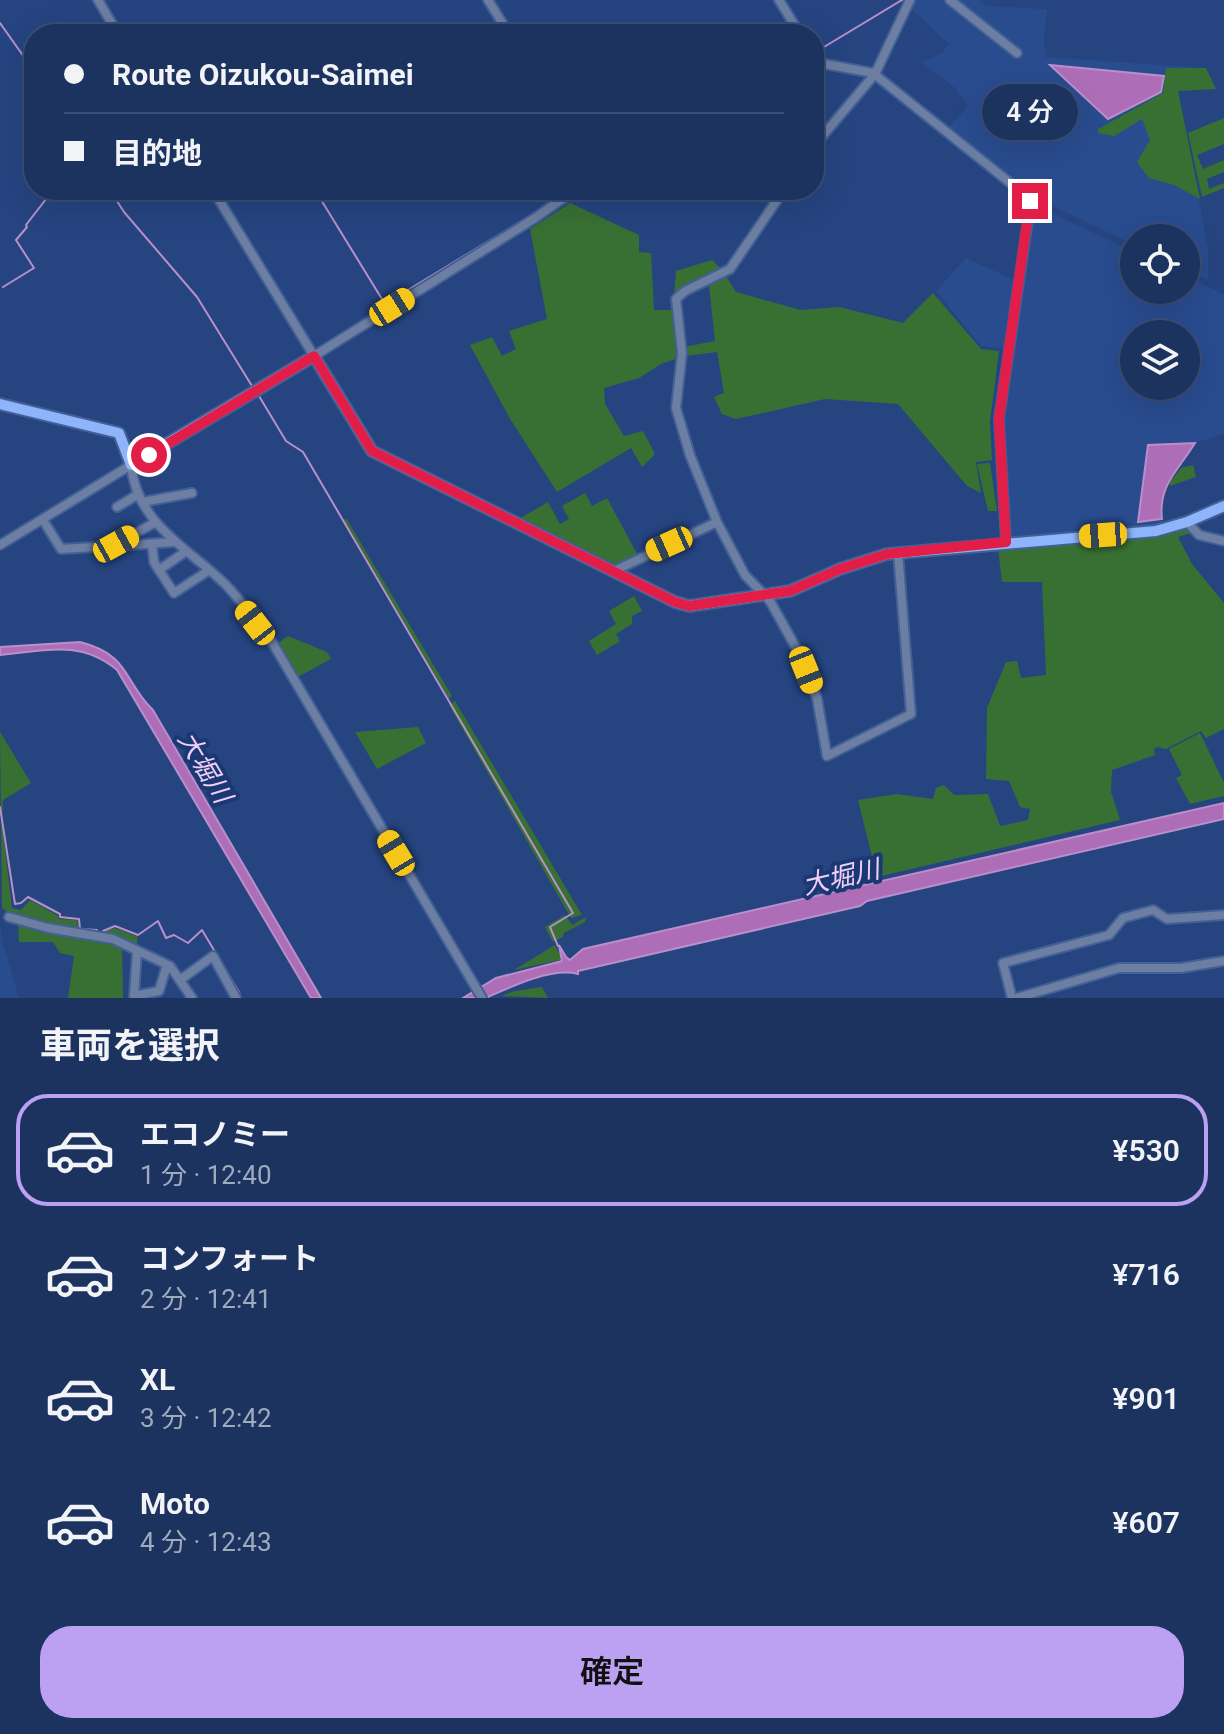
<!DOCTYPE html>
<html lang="ja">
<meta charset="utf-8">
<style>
:root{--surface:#1c3360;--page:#253b66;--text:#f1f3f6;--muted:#a0aabd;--line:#3a4e75;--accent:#bca0f2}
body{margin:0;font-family:Roboto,"Noto Sans JP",sans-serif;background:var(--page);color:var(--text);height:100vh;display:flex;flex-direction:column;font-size:30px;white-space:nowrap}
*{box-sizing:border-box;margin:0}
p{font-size:26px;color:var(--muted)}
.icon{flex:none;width:44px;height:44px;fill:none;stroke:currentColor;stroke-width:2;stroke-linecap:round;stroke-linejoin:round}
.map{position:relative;height:998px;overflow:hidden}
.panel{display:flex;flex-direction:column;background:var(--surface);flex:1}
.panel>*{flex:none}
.banner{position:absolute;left:24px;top:24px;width:800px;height:176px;border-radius:32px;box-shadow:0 8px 32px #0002,0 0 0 2px var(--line);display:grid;align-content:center;height:176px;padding:0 40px;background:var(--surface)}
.controls{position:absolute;left:1120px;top:224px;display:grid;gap:16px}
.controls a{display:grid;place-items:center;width:80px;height:80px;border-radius:50%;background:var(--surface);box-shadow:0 8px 32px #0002,0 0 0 2px var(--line);font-size:40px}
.end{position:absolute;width:36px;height:36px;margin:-18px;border:10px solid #e11d48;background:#fff;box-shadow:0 0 0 4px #fff}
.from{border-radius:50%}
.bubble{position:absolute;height:56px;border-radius:28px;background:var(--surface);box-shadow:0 8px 32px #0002,0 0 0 2px var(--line);font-size:26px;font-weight:600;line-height:56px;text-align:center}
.car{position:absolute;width:24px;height:48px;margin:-24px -12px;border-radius:10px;box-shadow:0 0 6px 2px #0007;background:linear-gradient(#f5c518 24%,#345 0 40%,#f5c518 0 76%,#345 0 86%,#f5c518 0)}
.banner b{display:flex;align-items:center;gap:28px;height:76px;font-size:30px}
.banner b+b{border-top:2px solid var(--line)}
.banner i{width:20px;height:20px;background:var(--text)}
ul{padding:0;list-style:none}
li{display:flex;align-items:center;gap:24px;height:112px;margin:0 16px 12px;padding:0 24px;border:4px solid transparent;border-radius:32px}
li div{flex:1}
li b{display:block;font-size:30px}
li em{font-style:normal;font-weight:600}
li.selected{border-color:var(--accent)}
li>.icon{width:72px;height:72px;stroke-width:1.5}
h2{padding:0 40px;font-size:36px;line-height:96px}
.button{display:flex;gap:16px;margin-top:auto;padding:16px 40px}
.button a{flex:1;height:92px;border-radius:32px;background:var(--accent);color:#111;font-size:32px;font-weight:600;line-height:92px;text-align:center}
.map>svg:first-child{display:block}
.built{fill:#294c8f;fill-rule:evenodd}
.green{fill:#387034}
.water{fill:#ae6db7;stroke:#b88fcb;stroke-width:2}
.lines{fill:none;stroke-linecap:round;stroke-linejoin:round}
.stream{stroke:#b88fcb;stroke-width:2}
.minor-casing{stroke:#436096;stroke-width:12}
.major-casing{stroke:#436096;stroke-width:14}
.minor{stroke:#6c7fa2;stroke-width:8}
.major{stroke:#8eb5fc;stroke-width:10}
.route{stroke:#e11d48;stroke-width:10}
.labels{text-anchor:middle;stroke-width:8;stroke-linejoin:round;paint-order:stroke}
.water-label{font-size:26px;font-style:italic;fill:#f1cff6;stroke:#1a3874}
</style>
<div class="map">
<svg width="1224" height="998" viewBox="0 0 1224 998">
<rect width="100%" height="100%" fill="#254480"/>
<g class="built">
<path d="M915,0H980L987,6L1047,9L1044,42L1046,57L1206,68L1216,89L1178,91L1208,248V280L1186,269V238H1134V245L1036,198L948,128L968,106L955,88L920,62L941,54L949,44L909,7Z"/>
<path d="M1045,210L1134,252V290H1186V276L1224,295V434L1195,443L1168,483L1160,501L1163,526L1013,538L1009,535L1003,409L1032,220L1035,213ZM1134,334H1186V386H1134Z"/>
<path d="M966,258L1014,280L1003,348L981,346L936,291Z"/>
<path d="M0,926L3,943L19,998H0Z"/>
</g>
<g class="green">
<path d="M1166,68H1206L1216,89L1178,91L1200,199L1174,185L1149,178L1137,162L1150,140L1142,119L1114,136L1098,133V129L1163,93Z"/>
<path d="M1224,118V144L1197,155L1203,169L1224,160V172L1207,179L1209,189L1224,183V188L1202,197L1188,133Z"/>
<path d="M570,203L639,235V252L651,253L654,310H672L678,358L661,364L639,378L604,388L605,404L624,436L643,431L655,454L642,467L631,448L557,492L509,417L470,345L492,337L502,356L516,349L509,331L547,319L530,229Z"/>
<path d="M712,260L720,268L716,275L720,279L726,276L736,292L801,310L839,307L903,323L933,293L981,349L999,351L990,422L992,460L976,462L981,493L967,486L898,404L825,399L736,419L722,414L714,397L724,393L717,352L685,356L684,347L715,341L709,285L705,281L684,287L674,295L676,271Z"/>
<path d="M990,463L997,511H988L977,464Z"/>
<path d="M1193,465L1196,477L1170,486V482L1181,468Z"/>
<path d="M585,493L592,506L607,498L637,554L613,567L517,520L548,502L560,524L569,519L562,506Z"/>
<path d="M346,518L452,696L449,699L344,520Z"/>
<path d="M1183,528L1191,533L1178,537L1192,564L1224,603V729L1206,738L1201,731L1166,749L1157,747L1154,749L1155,755L1112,770L1111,792L1120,820L877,877L858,800L896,794L933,799L936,788L944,785L954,795L988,794L1000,826L1028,820L1030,809L1020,807L1009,781L986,779L987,708L1006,662L1017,661L1021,678L1046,675L1042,582H1002L998,548L1166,533Z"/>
<path d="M634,596L642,611L632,616V624L616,634L620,641L597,655L589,641L616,624L609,611Z"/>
<path d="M288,636L327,652L331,659L296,678L277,644Z"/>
<path d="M455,701L582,915L571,918L449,705Z"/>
<path d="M418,727L426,743L377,769L355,732Z"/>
<path d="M0,732L31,783L3,800L2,824L12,908L21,910L30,900L57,915L59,919L77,920L79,930L102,932L115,928L138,937L136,947L122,942L123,998H68L74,956L60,953L53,942H19L18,921L2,908Z"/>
<path d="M1200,733L1224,783V796L1190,804L1176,778L1182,775L1169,749Z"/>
<path d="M565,915L572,925L586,917L585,922L564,933L563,937L553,942L545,927Z"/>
<path d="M555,945L562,958L560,960L514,970Z"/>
<path d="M542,987L548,998L501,996L515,991Z"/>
</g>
<g class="water">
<path d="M1050,65L1164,76L1161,92L1108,119Z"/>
<path d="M1195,443C1178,471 1158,485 1162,519L1138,522L1148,445Z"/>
<path d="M80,642C131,655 123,681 153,710L321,998H311L117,670C80,639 44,651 0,655V647Z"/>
<path d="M1224,803V819L867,901L860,906L578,971V974C552,967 510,987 488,997C481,998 470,998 463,998L496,978L562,961L559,945L566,957L570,960L583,949Z"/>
</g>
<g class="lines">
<g class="stream">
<path d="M0,23L34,71"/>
<path d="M814,53L902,0"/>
<path d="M110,190L124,212L197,297L252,386"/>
<path d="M315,190L385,304L543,208"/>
<path d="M548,204L567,190"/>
<path d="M3,287L34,268L16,240L27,227L26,225L53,190"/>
<path d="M259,396L286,441L303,452L573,913L550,927L558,946"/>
<path d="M0,807L15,904L21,903L28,897L60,914V917L79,919L80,929L97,930"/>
<path d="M103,931L115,926L138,935L158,921L166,938L174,935L188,943L202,930L239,992L240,998"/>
</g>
<defs>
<g id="minor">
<path d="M98,0L118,34"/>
<path d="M488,0L509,34"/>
<path d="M779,0L800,34"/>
<path d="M950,0L1017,53"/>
<path d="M814,62L873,73L1029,198L1030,206L999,419L1006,542"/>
<path d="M814,146L875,74L910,0"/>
<path d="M213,190L314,356L535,218L575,190"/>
<path d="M784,190L730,269L685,291L676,299L682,353L676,408L690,455L717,522L745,575L770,601L800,655L817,698L827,756L911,714L898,553"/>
<path d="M142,502L192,493"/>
<path d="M117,507L137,495"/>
<path d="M43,520L61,549L112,546L156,522"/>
<path d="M1187,522L1199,535L1224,541"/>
<path d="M152,544L154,562L159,570"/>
<path d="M0,545L131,465C137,524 187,547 225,584C241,600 254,620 269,637L482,998"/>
<path d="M117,546L174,542"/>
<path d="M185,552L159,570L174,593L208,571"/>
<path d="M614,571L717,522"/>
<path d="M9,917L48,928L113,939L170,966L192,998"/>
<path d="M137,952L134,996L159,991L167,965"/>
<path d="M180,980L213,956L236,998"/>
<path d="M1012,998L1003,963L1109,935L1123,918L1153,910L1167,919L1224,915"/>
<path d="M1017,998L1119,968H1181L1224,961"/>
</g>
<path id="major" d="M0,404L119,433L131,465L314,356L372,451L675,602L689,606L790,591L840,569L887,554L1156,531L1187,522L1224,506"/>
</defs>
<use href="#minor" class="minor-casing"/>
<use href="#major" class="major-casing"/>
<use href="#minor" class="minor"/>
<use href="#major" class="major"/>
</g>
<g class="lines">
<path class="route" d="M149,455L314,356L372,451L675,602L689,606L790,591L840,569L887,554L1006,542L999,419L1030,201"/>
</g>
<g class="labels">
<g class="water-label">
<text transform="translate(205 767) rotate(59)" y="9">大堀川</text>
<text transform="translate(841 877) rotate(-13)" y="9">大堀川</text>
</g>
</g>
</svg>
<div class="controls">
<a><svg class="icon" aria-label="locate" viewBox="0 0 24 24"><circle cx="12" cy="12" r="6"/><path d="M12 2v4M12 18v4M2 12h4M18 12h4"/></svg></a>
<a><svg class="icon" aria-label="layers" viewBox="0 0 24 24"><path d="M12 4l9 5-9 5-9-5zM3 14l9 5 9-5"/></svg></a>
</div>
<i class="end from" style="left:149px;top:455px"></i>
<i class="end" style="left:1030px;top:201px"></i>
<div class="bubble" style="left:982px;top:84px;width:96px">4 分</div>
<i class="car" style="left:392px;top:307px;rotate:58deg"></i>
<i class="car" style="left:1103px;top:535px;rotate:266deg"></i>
<i class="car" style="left:116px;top:544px;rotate:61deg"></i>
<i class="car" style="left:669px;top:544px;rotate:246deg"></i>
<i class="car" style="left:255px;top:623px;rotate:322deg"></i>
<i class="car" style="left:806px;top:670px;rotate:158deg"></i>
<i class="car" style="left:396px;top:853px;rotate:329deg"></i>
<div class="banner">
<b><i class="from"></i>Route Oizukou-Saimei</b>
<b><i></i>目的地</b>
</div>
</div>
<section class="panel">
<h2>車両を選択</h2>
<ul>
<li class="selected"><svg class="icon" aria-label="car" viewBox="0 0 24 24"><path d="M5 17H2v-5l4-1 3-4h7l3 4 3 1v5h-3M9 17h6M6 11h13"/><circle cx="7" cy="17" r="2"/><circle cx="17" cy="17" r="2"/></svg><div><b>エコノミー</b><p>1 分 · 12:40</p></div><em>¥530</em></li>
<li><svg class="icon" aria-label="car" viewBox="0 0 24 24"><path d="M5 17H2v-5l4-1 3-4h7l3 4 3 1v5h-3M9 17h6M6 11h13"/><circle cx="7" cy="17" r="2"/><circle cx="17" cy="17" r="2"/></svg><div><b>コンフォート</b><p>2 分 · 12:41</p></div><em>¥716</em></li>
<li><svg class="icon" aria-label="car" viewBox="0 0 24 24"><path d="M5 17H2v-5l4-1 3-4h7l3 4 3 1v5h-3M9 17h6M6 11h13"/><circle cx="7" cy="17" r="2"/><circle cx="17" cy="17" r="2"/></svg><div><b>XL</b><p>3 分 · 12:42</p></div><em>¥901</em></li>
<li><svg class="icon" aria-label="car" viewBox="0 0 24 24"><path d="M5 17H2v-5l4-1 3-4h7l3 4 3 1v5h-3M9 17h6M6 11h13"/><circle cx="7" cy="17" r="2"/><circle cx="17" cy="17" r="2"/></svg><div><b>Moto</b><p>4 分 · 12:43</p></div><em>¥607</em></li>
</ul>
<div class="button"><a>確定</a></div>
</section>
